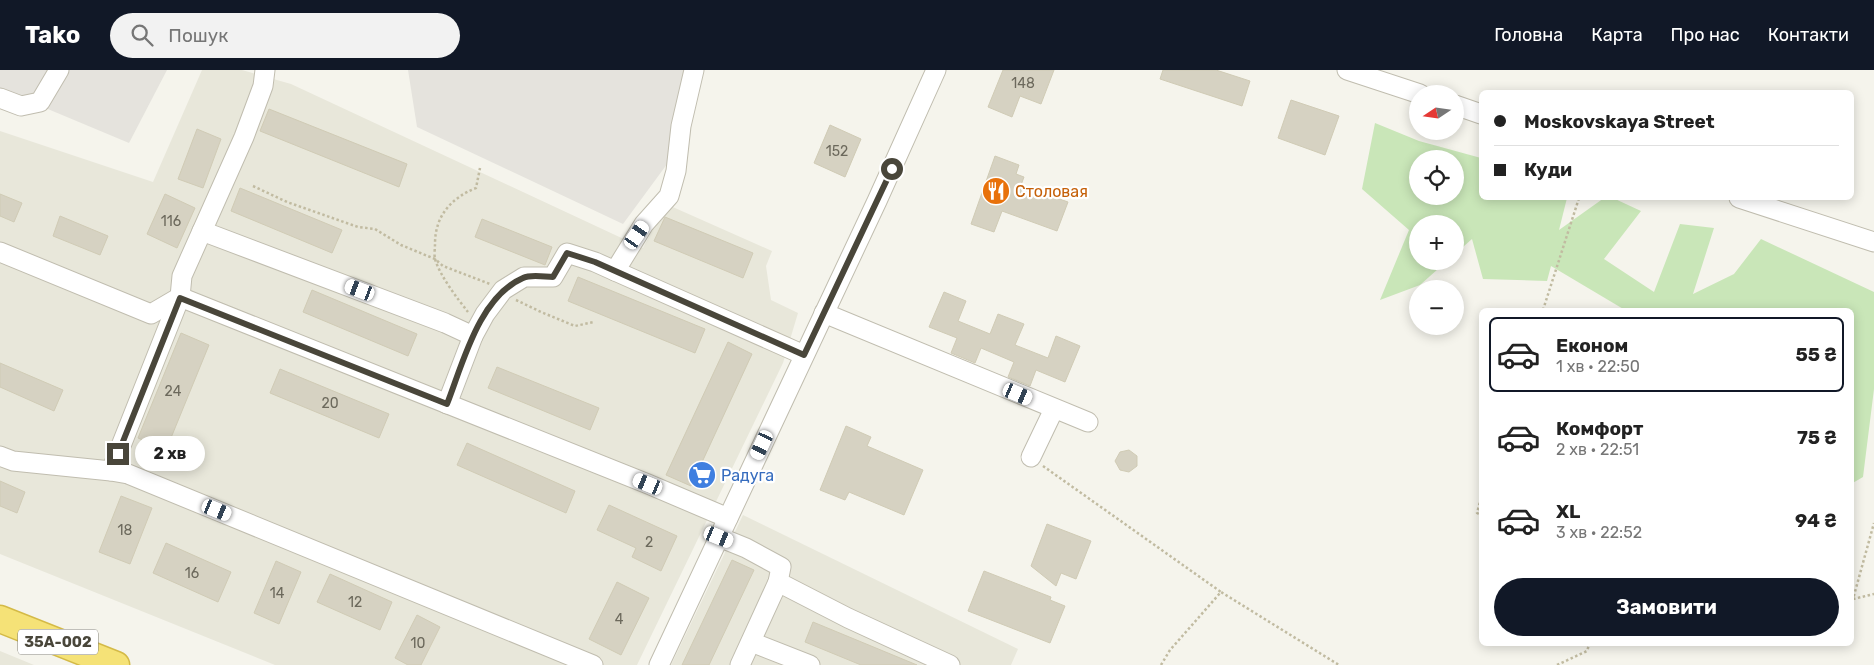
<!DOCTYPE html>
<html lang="uk">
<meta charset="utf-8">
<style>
:root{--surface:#fff;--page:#f2f2f2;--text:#222;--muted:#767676;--line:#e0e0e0;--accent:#111827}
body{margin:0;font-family:Rubik,sans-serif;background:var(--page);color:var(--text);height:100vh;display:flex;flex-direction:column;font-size:19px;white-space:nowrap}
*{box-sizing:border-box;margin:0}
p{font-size:16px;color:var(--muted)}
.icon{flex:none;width:28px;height:28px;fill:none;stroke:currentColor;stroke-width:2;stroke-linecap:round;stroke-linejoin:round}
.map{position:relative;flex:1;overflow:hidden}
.panel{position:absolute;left:1479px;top:238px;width:375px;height:338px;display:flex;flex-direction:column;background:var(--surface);border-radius:8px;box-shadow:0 2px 12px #0003}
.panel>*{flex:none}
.hud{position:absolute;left:1479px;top:20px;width:375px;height:110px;border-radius:8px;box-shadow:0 2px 12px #0003;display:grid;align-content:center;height:110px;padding:0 15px;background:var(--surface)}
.needle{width:32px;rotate:257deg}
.fabs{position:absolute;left:1409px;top:15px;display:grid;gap:10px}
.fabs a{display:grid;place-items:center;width:55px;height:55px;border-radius:50%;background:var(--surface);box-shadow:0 2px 12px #0003;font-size:25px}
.end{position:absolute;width:22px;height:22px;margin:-11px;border:6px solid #49463a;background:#fff;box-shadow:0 0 0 2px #fff}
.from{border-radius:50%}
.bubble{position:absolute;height:35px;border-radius:18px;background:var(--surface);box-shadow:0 2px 12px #0003;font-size:16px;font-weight:700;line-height:35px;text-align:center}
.car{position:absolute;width:15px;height:30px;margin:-15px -8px;border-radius:6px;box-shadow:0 0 4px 1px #0007;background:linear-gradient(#fff 24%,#345 0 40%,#fff 0 76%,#345 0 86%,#fff 0)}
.hud b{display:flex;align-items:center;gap:18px;height:48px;font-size:19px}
.hud b+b{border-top:1px solid var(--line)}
.hud i{width:12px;height:12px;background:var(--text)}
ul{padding:9px 0 0;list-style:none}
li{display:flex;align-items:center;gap:15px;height:75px;margin:0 10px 8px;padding:0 5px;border:2px solid transparent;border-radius:8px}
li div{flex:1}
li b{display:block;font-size:19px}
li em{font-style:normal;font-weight:700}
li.selected{border-color:var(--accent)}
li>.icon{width:45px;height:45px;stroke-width:1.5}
.primary-button{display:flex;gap:10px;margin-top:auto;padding:10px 15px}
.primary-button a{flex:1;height:58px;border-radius:30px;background:var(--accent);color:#fff;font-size:20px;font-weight:700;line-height:58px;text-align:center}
header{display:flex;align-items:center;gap:30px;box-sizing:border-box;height:70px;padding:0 25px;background:var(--accent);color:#fff}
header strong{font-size:24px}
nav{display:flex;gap:28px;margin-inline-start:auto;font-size:18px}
.search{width:350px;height:45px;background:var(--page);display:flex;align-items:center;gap:12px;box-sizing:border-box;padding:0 18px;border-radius:28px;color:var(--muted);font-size:19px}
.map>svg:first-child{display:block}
.residential{fill:#e8e7da}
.industrial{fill:#e5e3dd}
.green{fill:#c9e6b8;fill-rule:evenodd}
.building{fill:#d6d2c2;stroke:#d0cbb5}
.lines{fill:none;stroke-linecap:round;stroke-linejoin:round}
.minor-casing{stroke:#c0bdaf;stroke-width:21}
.highway-casing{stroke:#d4ba47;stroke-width:29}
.path{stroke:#c1bba1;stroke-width:2.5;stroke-dasharray:2.5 2.5;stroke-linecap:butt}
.minor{stroke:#fff;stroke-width:19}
.highway{stroke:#f5e277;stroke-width:26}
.route{stroke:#49463a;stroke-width:6}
.labels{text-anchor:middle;stroke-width:4.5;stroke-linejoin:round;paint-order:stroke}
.number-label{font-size:14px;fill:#6c695c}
.shield{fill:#fff;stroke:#807e75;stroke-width:1}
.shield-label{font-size:15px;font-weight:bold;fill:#49463a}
.food-label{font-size:16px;fill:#c56008;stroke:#fff;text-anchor:start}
.shop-label{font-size:16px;fill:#366cbe;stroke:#fff;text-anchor:start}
</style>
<header>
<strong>Tako</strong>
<div class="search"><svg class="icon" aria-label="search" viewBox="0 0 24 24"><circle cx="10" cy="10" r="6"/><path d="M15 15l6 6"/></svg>Пошук</div>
<nav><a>Головна</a><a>Карта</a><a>Про нас</a><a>Контакти</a></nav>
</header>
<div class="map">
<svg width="1874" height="595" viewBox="0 0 1874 595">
<rect width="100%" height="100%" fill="#f5f4ec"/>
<g class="residential">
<path d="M202,0H242L291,14L643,178L666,134L772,181L766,196L771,230L798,243L783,293L637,595H275L0,484V61L153,112Z"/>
<path d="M743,445L1018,579L1011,595H671Z"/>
<path d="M0,581L34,595H0Z"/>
</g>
<g class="industrial">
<path d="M0,0H167L129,73L0,19Z"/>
<path d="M408,0H687L673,49V86L623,154L417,57Z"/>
</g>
<path class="green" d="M1375,53L1419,71L1481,88V128H1567L1559,160L1604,128H1613L1641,141L1604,189L1654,222L1680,154L1714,158L1693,224L1734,204L1761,169L1874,222V319L1863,407L1851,414V290L1854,280L1851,279V240H1625L1551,196L1547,211L1483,209L1472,169L1455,184V154H1418V191H1447L1420,215L1380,230L1409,160L1362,119ZM1418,89H1455V126H1418Z"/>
<g class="building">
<path d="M1003,0H1054L1041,34L1020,26L1012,47L988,37Z"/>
<path d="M1163,0H1216L1250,11L1242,36L1160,9Z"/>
<path d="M1291,30L1339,46L1325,85L1278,68Z"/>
<path d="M269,39L407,94L399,117L260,61Z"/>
<path d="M830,55L861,69L845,107L814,93Z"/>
<path d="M197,59L221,69L203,118L178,109Z"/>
<path d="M995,86L1019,95L1016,104L1024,107L1021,115L1068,132L1057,161L1002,141L994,162L971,154Z"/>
<path d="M240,118L342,160L332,183L231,141Z"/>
<path d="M0,124L22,133L14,152L0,146Z"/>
<path d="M165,124L195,138L177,178L147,164Z"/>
<path d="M60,146L108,166L100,185L53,166Z"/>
<path d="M665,147L753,183L743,208L654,171Z"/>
<path d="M482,149L552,177L545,195L475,167Z"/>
<path d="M578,207L705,259L695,283L568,231Z"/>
<path d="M312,220L417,264L408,286L303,242Z"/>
<path d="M944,222L966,231L958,251L990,264L998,244L1024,254L1015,275L1048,288L1056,266L1080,276L1065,312L1036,300L1030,316L1008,307L1014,292L981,278L975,293L951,283L957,268L929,257Z"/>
<path d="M181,263L209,275L166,380L138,368Z"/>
<path d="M728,272L752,284L691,416L666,405Z"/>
<path d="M0,293L63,320L54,341L0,317Z"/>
<path d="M497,297L599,338L590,360L488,318Z"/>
<path d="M280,299L389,344L379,368L270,323Z"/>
<path d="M846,356L871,367L867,376L923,400L904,445L849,422L845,430L820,420Z"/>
<path d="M467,373L575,421L566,443L457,395Z"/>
<path d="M1129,380L1137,386V396L1129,402L1120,400L1115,391L1120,382Z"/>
<path d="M0,411L25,422L17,443L0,436Z"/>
<path d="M121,426L152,438L130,494L99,482Z"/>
<path d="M609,435L677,466L661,501L632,487L636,478L597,460Z"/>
<path d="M1047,454L1091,471L1076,509L1061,503L1056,516L1031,496Z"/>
<path d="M166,473L231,502L218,532L153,503Z"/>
<path d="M732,490L754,500L709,595H682Z"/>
<path d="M276,491L301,502L279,554L254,543Z"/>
<path d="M984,501L1051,527L1050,530L1065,536L1050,573L968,541Z"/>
<path d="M330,504L392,532L380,560L317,532Z"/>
<path d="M617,512L649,528L621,585L589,569Z"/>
<path d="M417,545L440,557L421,595H408L395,588Z"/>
<path d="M813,552L917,595H861L805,572Z"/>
</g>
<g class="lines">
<defs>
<g id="minor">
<path d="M265,0L263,16L244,67L182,206L180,227L111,401L128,404L593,595"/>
<path d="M1347,0L1420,24"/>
<path d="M0,28L21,36L40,32L59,0"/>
<path d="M1455,35L1481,44"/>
<path d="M1739,128L1874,172"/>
<path d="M202,161L445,253L473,266L485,244L503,220L524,207H553L567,183L595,192L615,201L644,154L669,126L676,101L681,56L694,0"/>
<path d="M0,182L151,244L180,227L648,414L728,448"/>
<path d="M615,201L804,285"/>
<path d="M824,243L1088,352"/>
<path d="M447,334L473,266"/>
<path d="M0,386L13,391L111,401"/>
<path d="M1031,387L1054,339"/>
<path d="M719,467L746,478L781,497L778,512L740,595"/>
<path d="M778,512L848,548L950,595"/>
<path d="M751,572L810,595"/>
<path d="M659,595L877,131L936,0"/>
</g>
<path id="highway" d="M0,549L116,595"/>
</defs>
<use href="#minor" class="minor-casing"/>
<use href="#highway" class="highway-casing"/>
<g class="path">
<path d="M253,116L287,132L358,157L375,159L401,175L435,189L443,196L490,214"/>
<path d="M516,230L541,242L575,256L594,252"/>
<path d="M1543,240L1579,128"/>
<path d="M468,242C457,228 440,206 435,189C434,185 435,178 435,174C435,146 451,128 476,118L480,98"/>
<path d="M1043,396L1221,522"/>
<path d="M1481,428L1477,443L1481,445"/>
<path d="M1853,529L1874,524"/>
<path d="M1851,530L1853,529L1874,453"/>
<path d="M1161,595L1170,580L1221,522L1339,595"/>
<path d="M1557,595L1587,581L1590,572"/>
</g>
<use href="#minor" class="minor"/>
<use href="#highway" class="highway"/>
</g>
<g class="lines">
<path class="route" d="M118,384L180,228L447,334C463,293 479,227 523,208C531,204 545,207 553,207L567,183L595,192L804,285L892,99"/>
</g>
<defs>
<symbol id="restaurant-disc" viewBox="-11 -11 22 22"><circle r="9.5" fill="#e8710a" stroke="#fff"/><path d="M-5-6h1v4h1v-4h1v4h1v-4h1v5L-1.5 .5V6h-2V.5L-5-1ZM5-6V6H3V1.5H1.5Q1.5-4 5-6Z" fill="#fff"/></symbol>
<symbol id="supermarket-disc" viewBox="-11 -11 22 22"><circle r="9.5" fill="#3f7fe0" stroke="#fff"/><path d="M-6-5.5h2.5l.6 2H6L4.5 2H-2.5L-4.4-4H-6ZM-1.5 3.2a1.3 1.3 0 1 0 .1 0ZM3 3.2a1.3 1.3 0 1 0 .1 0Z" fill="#fff"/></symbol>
</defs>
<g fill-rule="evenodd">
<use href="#restaurant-disc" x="980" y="105" width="32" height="32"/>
<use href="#supermarket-disc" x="686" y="389" width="32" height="32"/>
</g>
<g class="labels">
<g class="number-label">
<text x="1023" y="18">148</text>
<text x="837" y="86">152</text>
<text x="171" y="156">116</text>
<text x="173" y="326">24</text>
<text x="330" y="338">20</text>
<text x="125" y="465">18</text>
<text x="649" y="477">2</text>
<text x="192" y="508">16</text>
<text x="277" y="528">14</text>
<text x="355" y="537">12</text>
<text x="619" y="554">4</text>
<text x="418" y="578">10</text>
</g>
<rect class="shield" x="18" y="559.5" width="80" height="25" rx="4"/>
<g class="shield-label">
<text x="58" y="577">35А-002</text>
</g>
<g class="food-label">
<text x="1015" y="127">Столовая</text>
</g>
<g class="shop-label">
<text x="721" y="411">Радуга</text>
</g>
</g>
</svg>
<div class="fabs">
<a><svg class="needle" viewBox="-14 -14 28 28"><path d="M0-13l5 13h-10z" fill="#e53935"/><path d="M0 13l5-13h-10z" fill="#767676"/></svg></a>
<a><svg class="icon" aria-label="locate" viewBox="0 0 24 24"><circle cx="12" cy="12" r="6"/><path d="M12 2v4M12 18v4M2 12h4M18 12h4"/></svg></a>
<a>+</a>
<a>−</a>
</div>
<i class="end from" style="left:892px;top:99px"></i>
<i class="end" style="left:118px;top:384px"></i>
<div class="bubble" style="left:135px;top:366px;width:70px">2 хв</div>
<i class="car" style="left:637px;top:165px;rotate:35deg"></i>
<i class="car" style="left:360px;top:220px;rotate:291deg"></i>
<i class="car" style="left:1018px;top:324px;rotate:113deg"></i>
<i class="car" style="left:762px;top:375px;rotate:205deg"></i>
<i class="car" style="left:648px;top:414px;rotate:292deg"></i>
<i class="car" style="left:217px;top:440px;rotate:112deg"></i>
<i class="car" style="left:719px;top:467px;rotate:112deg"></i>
<div class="hud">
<b><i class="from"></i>Moskovskaya Street</b>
<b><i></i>Куди</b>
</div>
<section class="panel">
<ul>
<li class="selected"><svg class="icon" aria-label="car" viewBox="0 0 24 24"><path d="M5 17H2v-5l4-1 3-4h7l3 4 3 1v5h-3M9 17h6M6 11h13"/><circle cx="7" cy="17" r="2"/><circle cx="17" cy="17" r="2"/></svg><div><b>Економ</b><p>1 хв · 22:50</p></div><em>55 ₴</em></li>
<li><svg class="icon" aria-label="car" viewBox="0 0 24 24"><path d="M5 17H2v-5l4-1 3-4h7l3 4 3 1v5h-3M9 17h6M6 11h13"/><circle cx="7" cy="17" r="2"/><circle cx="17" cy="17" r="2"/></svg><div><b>Комфорт</b><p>2 хв · 22:51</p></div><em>75 ₴</em></li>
<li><svg class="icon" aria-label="car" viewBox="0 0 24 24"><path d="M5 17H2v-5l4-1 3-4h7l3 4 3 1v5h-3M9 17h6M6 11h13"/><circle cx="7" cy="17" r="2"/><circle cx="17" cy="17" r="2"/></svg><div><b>XL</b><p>3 хв · 22:52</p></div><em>94 ₴</em></li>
</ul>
<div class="primary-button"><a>Замовити</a></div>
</section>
</div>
